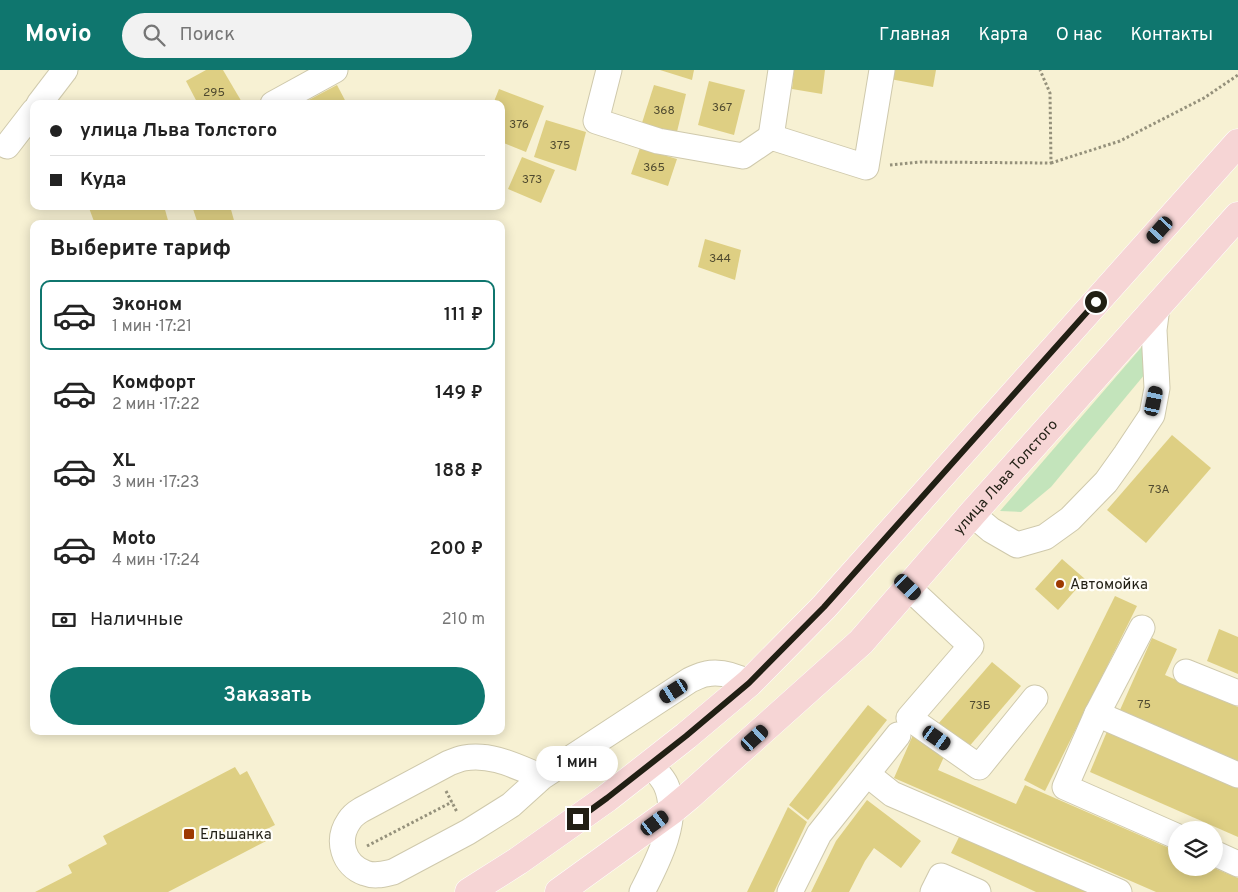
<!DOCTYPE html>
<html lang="ru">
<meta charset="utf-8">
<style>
:root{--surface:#fff;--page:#f2f2f2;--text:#222;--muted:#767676;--line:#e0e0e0;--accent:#0f766e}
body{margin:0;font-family:Overpass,sans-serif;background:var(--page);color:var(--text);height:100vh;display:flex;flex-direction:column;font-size:19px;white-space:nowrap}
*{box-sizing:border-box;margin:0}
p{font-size:16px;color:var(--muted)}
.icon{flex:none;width:28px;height:28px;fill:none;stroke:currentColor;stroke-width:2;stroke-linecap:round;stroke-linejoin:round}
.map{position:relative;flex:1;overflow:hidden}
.sheet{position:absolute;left:30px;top:150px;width:475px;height:515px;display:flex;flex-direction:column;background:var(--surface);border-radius:10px;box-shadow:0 2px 12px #0003}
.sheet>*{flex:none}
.hud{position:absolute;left:30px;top:30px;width:475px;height:110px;border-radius:10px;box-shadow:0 2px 12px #0003;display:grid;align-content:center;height:110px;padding:0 20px;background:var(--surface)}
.buttons{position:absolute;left:1168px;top:751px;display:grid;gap:10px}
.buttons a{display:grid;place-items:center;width:55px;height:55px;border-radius:50%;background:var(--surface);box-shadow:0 2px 12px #0003;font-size:25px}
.end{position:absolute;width:22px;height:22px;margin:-11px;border:6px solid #211f14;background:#fff;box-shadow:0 0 0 2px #fff}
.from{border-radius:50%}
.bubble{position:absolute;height:35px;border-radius:18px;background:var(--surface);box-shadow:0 2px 12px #0003;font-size:16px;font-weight:600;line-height:35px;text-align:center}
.car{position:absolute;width:15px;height:30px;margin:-15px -8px;border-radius:6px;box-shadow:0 0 4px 1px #0007;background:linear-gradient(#222 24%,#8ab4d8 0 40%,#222 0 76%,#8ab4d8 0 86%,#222 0)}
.hud b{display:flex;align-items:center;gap:18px;height:48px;font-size:19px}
.hud b+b{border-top:1px solid var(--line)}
.hud i{width:12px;height:12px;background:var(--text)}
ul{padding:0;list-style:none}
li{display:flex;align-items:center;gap:15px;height:70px;margin:0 10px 8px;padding:0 10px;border:2px solid transparent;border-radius:10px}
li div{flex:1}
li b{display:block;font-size:19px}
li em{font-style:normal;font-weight:600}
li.current{border-color:var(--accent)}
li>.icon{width:45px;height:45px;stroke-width:1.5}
h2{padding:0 20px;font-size:22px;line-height:60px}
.pay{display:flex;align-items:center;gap:12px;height:55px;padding:0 20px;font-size:19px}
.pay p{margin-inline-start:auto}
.action{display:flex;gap:10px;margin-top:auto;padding:10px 20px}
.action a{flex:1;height:58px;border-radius:30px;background:var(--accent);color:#fff;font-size:20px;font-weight:600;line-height:58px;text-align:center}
header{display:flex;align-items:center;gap:30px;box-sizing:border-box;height:70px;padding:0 25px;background:var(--accent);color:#fff}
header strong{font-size:24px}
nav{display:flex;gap:28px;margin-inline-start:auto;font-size:18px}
.search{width:350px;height:45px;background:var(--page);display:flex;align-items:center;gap:12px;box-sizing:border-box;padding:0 18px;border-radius:28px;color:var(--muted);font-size:19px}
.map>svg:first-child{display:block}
.green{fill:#c3e4bb}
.building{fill:#decf83}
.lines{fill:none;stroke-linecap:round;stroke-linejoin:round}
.minor-casing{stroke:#cfc9ac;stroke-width:27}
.major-casing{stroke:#fff;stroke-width:29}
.path{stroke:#95917b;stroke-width:3;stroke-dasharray:2.5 2.5;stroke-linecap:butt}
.minor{stroke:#fff;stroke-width:25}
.major{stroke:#f6d5d5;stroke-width:28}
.route{stroke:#211f14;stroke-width:6}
.poi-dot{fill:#9d3900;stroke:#fffef8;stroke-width:2}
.labels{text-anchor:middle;stroke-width:4.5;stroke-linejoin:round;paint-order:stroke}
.number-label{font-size:12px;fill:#504b30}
.street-label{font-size:15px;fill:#211f14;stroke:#fffef8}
.poi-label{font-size:15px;fill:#211f14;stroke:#fffef8;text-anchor:start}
</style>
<header>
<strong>Movio</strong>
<div class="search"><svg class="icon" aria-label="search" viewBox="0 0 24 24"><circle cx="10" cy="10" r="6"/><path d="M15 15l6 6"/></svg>Поиск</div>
<nav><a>Главная</a><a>Карта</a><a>О нас</a><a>Контакты</a></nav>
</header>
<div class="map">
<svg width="1238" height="822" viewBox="0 0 1238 822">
<rect width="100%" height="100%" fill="#f7f1d3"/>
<path class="green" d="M1146,272L1145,304L1051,417L1021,442L1000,441Z"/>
<g class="building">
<path d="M206,0H223L243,34H198L186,11Z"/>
<path d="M660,0H694L692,10Z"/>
<path d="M794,0H825L822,24L792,19Z"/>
<path d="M892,0H936L933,17L890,9Z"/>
<path d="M709,11L745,20L734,65L698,55Z"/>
<path d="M337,15L347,34H309L307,31Z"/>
<path d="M654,15L686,24L676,66L641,56Z"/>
<path d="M499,19L544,36L526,82L501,72V34H493Z"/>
<path d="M546,50L586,62L576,101L534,87Z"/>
<path d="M640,78L677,89L668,116L631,104Z"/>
<path d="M522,87L555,100L541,133L508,119Z"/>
<path d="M95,136H164L169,154H95L89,138Z"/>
<path d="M192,136H230L235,154H198Z"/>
<path d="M705,169L741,180L735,210L698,197Z"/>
<path d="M1172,365L1211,398L1146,473L1107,440Z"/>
<path d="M1062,489L1085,509L1058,540L1035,519Z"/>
<path d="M1115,526L1137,536L1045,721L1024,710Z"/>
<path d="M1219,559L1238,567V604L1207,591Z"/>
<path d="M1152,568L1177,579L1165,605L1238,637V691L1120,640Z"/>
<path d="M992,592L1021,616L967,679L938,654Z"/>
<path d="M868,635L887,650L808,750L789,735Z"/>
<path d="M1108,659L1238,716V767L1090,702Z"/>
<path d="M913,665L947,680L938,700L1016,734L1025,715L1176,781V798H1214L1238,808V822H1156L894,708Z"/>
<path d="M235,697L240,705L247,701L275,755L267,759L272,768L168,822H35L72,803L68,795L107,774L103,766Z"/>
<path d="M867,730L921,771L901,798L874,778L865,791L849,822H811L836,771Z"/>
<path d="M788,737L807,752L774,822H747Z"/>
<path d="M962,761L1096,822H1036L951,783Z"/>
</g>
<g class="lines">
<defs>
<g id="minor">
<path d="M609,0L596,51L658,71L743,86L771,67L866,97L882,0"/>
<path d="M39,34L65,0"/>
<path d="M273,34L335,0"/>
<path d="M771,67L781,0"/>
<path d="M7,76L34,41"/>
<path d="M972,444L991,460L1017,475L1045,467L1070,449L1106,412L1126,384L1152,345L1157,318L1154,260L1157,237"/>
<path d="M908,517L971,576L909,648L979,697L1035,628"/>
<path d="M1186,602L1238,623"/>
<path d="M1097,644L1142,558"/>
<path d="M867,704L892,724L1119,822"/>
<path d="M542,707C517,697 492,683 464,688C459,689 454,691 449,693L361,740C356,743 352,746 349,751C336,770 343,795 365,803C375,807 384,804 393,802L468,762L511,735L542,707L690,610C695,608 700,605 706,604C720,601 736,606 749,613"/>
<path d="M1176,766L1065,717L1097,644L1238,705"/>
<path d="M1214,783L1238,794"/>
<path d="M642,822C657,793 681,748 666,715C663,708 655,700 650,694"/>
<path d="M790,822L819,764L898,665"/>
<path d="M933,822L941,806L978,822"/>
</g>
<g id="major">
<path d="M469,822L518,791L607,728L686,666L749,613L824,537L1238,73"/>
<path id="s1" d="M559,822L671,741L689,726L861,572L972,444L1238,146"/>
</g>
</defs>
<use href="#minor" class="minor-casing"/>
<use href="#major" class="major-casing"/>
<g class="path">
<path d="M1051,93L1120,71L1204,28L1238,5"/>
<path d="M890,95L921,92L1051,93L1050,23L1040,0"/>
<path d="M446,721L457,742"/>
<path d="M367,776L452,732"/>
</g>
<use href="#minor" class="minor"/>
<use href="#major" class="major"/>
</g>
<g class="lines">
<path class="route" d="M578,749L607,728L686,666L749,613L824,537L1096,232"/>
</g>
<g class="poi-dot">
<circle cx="1060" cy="514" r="5"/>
<rect x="183" y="758" width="12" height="12" rx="2.5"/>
</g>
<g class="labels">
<g class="number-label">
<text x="214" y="26">295</text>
<text x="722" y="41">367</text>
<text x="664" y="44">368</text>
<text x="519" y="58">376</text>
<text x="560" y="79">375</text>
<text x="654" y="101">365</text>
<text x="532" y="113">373</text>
<text x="720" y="192">344</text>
<text x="1159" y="423">73А</text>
<text x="1144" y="638">75</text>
<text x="980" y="639">73Б</text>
</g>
<g class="street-label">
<text dy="5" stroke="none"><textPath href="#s1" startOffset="612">улица Льва Толстого</textPath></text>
</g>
<g class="poi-label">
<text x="1070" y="519">Автомойка</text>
<text x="200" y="769">Ельшанка</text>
</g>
</g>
</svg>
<div class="buttons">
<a><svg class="icon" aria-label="layers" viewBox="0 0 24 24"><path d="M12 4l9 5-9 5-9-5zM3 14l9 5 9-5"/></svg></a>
</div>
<i class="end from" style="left:1096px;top:232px"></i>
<i class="end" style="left:578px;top:749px"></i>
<div class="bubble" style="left:536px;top:676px;width:82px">1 мин</div>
<i class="car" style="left:1160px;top:160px;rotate:222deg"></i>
<i class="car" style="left:1154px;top:331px;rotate:12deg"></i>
<i class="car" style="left:908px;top:517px;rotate:134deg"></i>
<i class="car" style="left:674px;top:621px;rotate:237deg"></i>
<i class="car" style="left:755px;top:668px;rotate:48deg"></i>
<i class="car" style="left:937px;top:668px;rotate:125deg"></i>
<i class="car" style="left:655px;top:753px;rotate:54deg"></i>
<div class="hud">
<b><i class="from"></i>улица Льва Толстого</b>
<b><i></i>Куда</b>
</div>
<section class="sheet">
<h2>Выберите тариф</h2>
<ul>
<li class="current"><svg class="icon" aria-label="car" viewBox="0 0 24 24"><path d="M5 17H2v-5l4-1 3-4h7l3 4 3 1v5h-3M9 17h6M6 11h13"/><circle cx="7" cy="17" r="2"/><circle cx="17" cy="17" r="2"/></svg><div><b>Эконом</b><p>1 мин · 17:21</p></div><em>111 ₽</em></li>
<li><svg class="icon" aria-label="car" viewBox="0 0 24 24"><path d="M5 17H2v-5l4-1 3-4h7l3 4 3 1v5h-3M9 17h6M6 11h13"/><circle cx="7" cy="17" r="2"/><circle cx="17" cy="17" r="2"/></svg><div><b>Комфорт</b><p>2 мин · 17:22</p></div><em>149 ₽</em></li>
<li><svg class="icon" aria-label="car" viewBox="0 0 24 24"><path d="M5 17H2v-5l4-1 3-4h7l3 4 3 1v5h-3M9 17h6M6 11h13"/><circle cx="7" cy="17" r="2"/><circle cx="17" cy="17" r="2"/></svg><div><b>XL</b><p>3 мин · 17:23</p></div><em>188 ₽</em></li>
<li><svg class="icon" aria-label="car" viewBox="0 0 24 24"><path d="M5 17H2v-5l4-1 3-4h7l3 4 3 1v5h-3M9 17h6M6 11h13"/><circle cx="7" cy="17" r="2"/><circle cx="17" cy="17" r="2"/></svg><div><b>Moto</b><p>4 мин · 17:24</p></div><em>200 ₽</em></li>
</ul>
<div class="pay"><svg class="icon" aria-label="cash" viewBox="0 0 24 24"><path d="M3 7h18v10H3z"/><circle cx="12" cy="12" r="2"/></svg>Наличные<p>210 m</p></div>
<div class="action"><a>Заказать</a></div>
</section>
</div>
